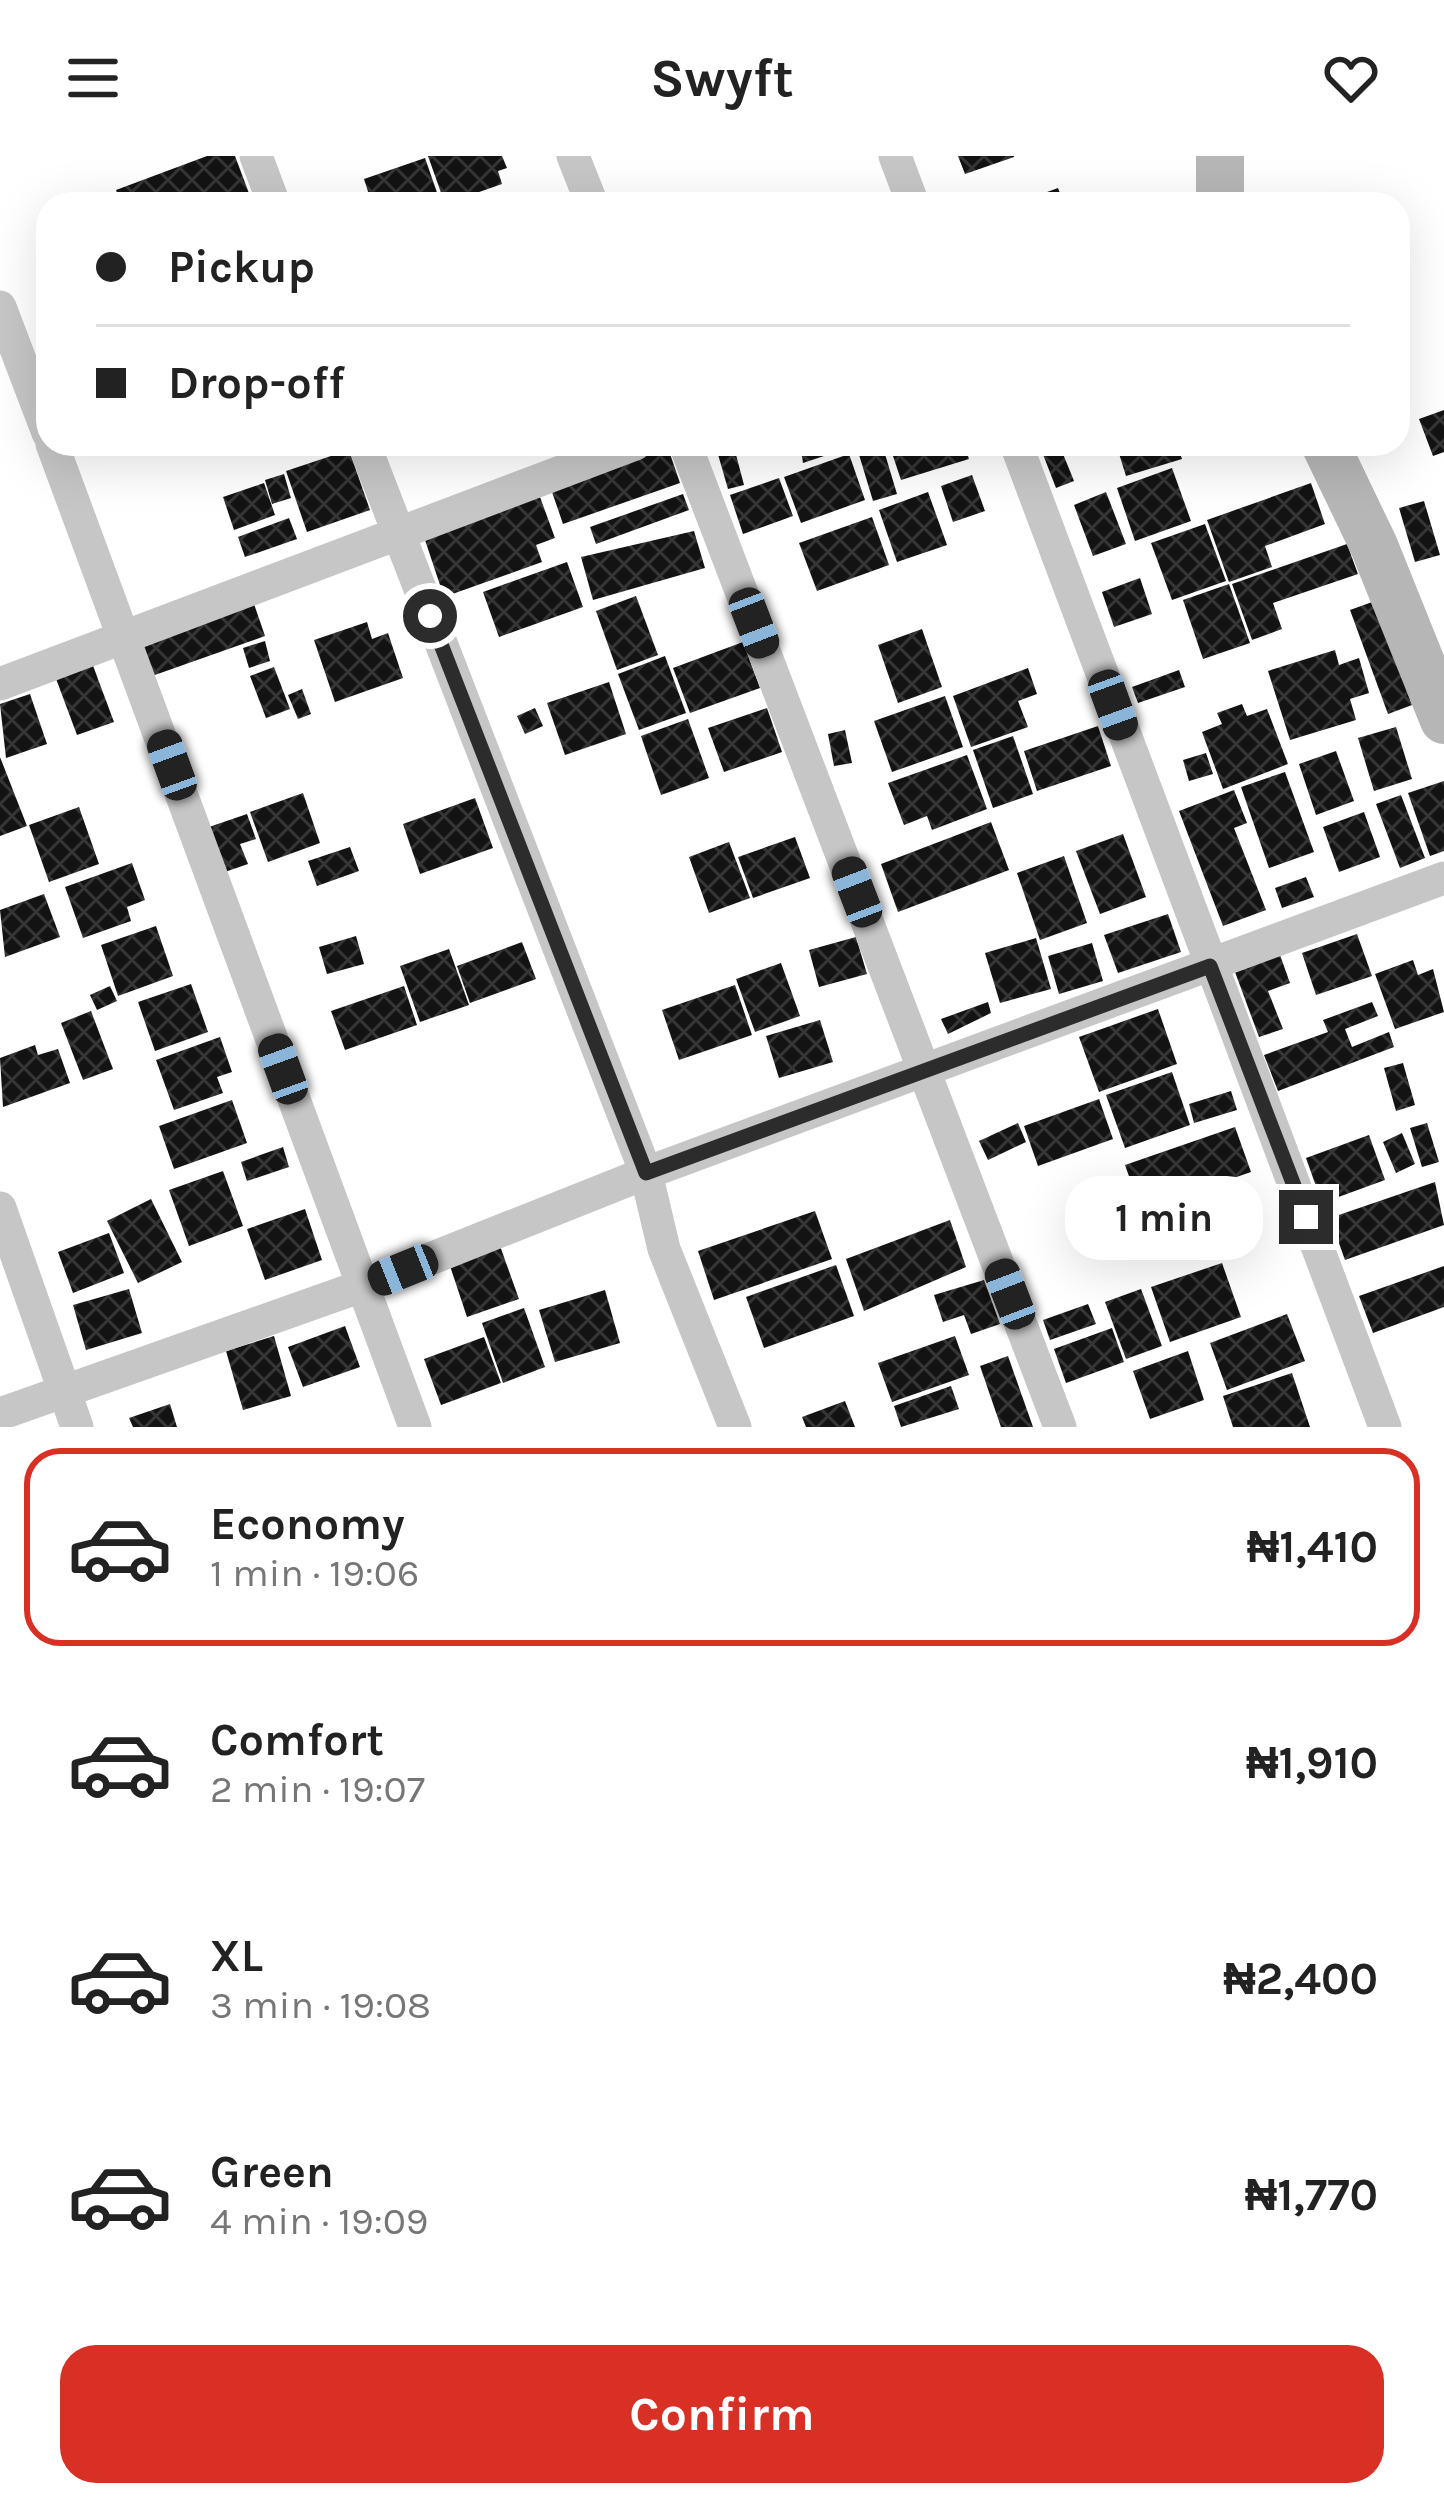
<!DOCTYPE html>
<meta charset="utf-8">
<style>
:root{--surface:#fff;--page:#f6f6f6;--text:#222;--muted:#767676;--line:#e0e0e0;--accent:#d93025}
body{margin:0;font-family:Karla,sans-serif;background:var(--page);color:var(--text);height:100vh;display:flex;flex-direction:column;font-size:45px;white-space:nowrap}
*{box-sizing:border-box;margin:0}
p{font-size:39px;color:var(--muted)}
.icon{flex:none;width:66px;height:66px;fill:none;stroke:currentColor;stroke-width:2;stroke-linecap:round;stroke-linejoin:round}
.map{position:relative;height:1271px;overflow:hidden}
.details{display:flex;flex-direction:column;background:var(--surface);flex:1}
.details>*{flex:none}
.hud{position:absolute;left:36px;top:36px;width:1374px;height:264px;border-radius:36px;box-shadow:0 12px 48px #0002;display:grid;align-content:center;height:264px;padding:0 60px;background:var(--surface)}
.end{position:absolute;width:54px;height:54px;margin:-27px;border:15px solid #2c2c2c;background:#fff;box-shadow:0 0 0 6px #fff}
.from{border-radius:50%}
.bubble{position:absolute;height:84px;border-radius:36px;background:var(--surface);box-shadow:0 12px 48px #0002;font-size:39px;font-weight:700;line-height:84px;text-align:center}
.car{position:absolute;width:36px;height:72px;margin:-36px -18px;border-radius:15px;box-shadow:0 0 9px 3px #0007;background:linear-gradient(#222 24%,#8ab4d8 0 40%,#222 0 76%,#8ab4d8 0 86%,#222 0)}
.hud b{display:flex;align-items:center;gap:42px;height:114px;font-size:45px}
.hud b+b{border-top:3px solid var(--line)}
.hud i{width:30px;height:30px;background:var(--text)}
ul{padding:21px 0 0;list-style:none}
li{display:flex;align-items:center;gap:36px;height:198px;margin:0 24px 18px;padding:0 36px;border:6px solid transparent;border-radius:36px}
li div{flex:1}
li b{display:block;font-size:45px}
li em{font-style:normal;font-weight:700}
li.active{border-color:var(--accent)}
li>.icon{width:108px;height:108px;stroke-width:1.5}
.primary-button{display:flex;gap:24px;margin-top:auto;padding:24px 60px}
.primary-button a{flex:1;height:138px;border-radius:36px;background:var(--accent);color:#fff;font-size:48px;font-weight:700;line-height:138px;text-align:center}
header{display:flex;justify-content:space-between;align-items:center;height:156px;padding:0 60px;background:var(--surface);font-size:54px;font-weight:700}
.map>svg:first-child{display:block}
.building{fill:url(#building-cross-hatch)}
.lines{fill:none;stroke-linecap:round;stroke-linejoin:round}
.street{stroke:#c6c6c6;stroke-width:33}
.secondary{stroke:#b6b6b6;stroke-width:48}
.route{stroke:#2c2c2c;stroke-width:15}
</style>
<header><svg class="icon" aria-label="menu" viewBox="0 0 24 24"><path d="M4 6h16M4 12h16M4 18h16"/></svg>Swyft<svg class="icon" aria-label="heart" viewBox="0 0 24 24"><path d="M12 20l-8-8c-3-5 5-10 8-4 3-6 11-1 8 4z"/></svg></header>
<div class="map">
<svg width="1444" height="1271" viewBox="0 0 1444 1271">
<defs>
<pattern id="building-cross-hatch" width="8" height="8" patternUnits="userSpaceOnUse" patternTransform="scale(3)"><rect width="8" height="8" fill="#131313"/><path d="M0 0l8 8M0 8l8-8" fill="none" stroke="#363636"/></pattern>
</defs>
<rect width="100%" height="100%" fill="#fff"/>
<g class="building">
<path d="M207,0H235L253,48H121L116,34Z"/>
<path d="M428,0H502L507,12L498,15L502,28L445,48Z"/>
<path d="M958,0H1014V1L965,18Z"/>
<path d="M425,2L441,48H372L364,23Z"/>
<path d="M1058,32L1064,48H1017V47Z"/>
<path d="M1444,254V296L1433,300L1419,263Z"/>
<path d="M800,288H857V289L803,307Z"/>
<path d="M882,288L897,338L873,345L857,292Z"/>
<path d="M889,288H964L969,303L901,324Z"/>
<path d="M1039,288H1059L1074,325L1056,332Z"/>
<path d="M1116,288H1177L1182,303L1126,320Z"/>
<path d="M734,291L744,329L728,333L717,295Z"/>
<path d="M668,292L680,327L563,368L551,333Z"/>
<path d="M349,294L370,354L307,376L286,315Z"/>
<path d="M849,298L865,344L801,367L784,321Z"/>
<path d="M1172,312L1191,365L1135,385L1117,332Z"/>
<path d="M284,318L291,342L272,348L265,324Z"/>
<path d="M972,319L985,355L953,366L941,330Z"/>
<path d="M779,322L793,360L743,378L730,339Z"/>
<path d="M264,327L275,359L234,374L223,341Z"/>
<path d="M1311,327L1325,368L1265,390L1272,411L1229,426L1207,364Z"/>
<path d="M928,336L947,389L897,406L879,354Z"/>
<path d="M1106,336L1126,388L1093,400L1074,349Z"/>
<path d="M683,338L689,354L596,388L590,371Z"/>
<path d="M540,341L555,382L536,389L542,406L444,441L424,381Z"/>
<path d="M1424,345L1440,399L1415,406L1399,352Z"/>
<path d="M872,361L889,409L817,435L799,387Z"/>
<path d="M289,362L297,383L245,401L238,381Z"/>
<path d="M1205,368L1226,425L1172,444L1151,387Z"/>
<path d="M694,375L705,412L593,444L581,401Z"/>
<path d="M1347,388L1358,418L1273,447L1282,473L1252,484L1232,428Z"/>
<path d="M567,406L583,451L499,481L483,436Z"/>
<path d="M1140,422L1152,458L1114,471L1102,436Z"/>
<path d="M1229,428L1250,487L1203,503L1183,444Z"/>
<path d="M636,440L658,499L617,514L596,455Z"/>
<path d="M1375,445L1412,549L1388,558L1350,454Z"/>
<path d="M254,448L265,480L152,520L141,487Z"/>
<path d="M367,466L372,483L388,477L403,522L335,546L314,484Z"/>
<path d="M922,473L942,531L898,547L878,489Z"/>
<path d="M265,485L270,505L249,512L243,492Z"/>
<path d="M743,486L760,532L690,557L673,512Z"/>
<path d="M1335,494L1339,509L1359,502L1369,537L1350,543L1356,564L1290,584L1268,515Z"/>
<path d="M665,500L686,557L639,574L618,518Z"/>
<path d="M92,507L114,566L77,579L55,520Z"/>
<path d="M274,511L290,553L266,562L250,520Z"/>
<path d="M1028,512L1037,538L1018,545L1028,571L971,591L953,540Z"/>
<path d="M1179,514L1185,531L1138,547L1132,531Z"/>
<path d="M609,526L626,578L565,599L547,547Z"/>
<path d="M302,533L311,558L298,563L288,539Z"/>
<path d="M30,538L47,588L6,602L0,548Z"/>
<path d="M945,540L963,591L892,616L874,565Z"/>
<path d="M1242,548L1247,560L1267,553L1288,608L1223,633L1202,576L1222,568L1217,557Z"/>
<path d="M535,552L543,570L525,578L517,560Z"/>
<path d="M767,552L782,596L724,616L708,572Z"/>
<path d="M688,563L709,622L661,639L641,580Z"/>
<path d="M1098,570L1111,610L1037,635L1024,595Z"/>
<path d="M1396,571L1412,623L1374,635L1358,582Z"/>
<path d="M845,574L852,607L834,610L828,578Z"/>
<path d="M1013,580L1033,638L993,652L973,594Z"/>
<path d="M1336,595L1354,645L1316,659L1299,608Z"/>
<path d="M1206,597L1213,618L1189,625L1183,604Z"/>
<path d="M967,599L987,653L932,674L927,660L904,669L888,627Z"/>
<path d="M0,601L27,670L0,680Z"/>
<path d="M1285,616L1314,696L1269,712L1241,631Z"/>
<path d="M1444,625V695L1430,700L1408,637Z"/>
<path d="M1234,634L1247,667L1234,672L1266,754L1223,770L1179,655Z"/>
<path d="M303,637L320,687L268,706L250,656Z"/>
<path d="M1401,639L1425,702L1400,712L1376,648Z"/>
<path d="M475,642L493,692L420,718L403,668Z"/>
<path d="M79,651L99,708L49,726L29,669Z"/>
<path d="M1364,656L1380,701L1339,716L1323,671Z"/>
<path d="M247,658L256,683L240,688L248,708L222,717L206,672Z"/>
<path d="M991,666L1009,714L898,756L881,708Z"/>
<path d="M1123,678L1146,741L1100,758L1076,695Z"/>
<path d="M795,681L810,722L753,742L738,701Z"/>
<path d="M729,686L750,742L709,757L689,701Z"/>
<path d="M350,691L359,715L317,730L308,705Z"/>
<path d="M1064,700L1087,767L1040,784L1017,717Z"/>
<path d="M132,707L145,744L127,751L131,765L83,782L65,731Z"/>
<path d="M1306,721L1314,741L1282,752L1275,732Z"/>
<path d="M44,738L60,781L5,801L0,754Z"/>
<path d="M1168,758L1181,796L1118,817L1104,779Z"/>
<path d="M156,770L173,820L118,840L101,789Z"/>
<path d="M1357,778L1372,820L1316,839L1302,797Z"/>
<path d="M356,780L364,808L327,818L319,791Z"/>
<path d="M856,781L867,818L819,831L809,794Z"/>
<path d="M1036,782L1051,833L1000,847L985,797Z"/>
<path d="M522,786L536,823L470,847L457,810Z"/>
<path d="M1092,787L1103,825L1059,838L1048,800Z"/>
<path d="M449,793L469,849L420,866L400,810Z"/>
<path d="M1280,799L1290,827L1268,835L1283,873L1259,881L1235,816Z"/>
<path d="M1413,804L1418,819L1433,813L1444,856L1395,873L1375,818Z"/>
<path d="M781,807L800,860L755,876L736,823Z"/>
<path d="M191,828L208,876L155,895L138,846Z"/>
<path d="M735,829L752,879L679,904L662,854Z"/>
<path d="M110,830L117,845L97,854L90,839Z"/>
<path d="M404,830L417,869L345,894L331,855Z"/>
<path d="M988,846L991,857L948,878L941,863Z"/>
<path d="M1372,846L1378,860L1345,873L1352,891L1389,876L1394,891L1278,935L1264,899L1328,876L1323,864Z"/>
<path d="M1158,853L1177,908L1099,936L1079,881Z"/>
<path d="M91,855L113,913L83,924L61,867Z"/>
<path d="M820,864L833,906L779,922L766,880Z"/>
<path d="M220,881L232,916L217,921L223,937L174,954L156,904Z"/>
<path d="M35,889L38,899L58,893L70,927L3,951L0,902Z"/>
<path d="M1403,907L1415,949L1396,955L1384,912Z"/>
<path d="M1172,916L1190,969L1125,992L1106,939Z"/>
<path d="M1231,935L1237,954L1194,967L1189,948Z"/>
<path d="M1099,943L1113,983L1038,1010L1024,970Z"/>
<path d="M232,944L247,987L174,1013L159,970Z"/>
<path d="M1018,967L1026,986L988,1004L979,985Z"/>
<path d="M1427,967L1439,1006L1422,1011L1410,972Z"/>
<path d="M1235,971L1251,1016L1141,1054L1125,1009Z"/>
<path d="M1402,977L1415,1008L1396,1017L1383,986Z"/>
<path d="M1369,979L1385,1024L1322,1047L1306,1002Z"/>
<path d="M283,991L289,1011L247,1025L241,1006Z"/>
<path d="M223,1015L243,1070L189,1090L169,1034Z"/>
<path d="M1435,1026L1444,1069L1345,1104L1330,1062Z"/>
<path d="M1242,1028L1251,1052L1164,1084L1155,1060Z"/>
<path d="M151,1043L182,1106L138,1127L107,1065Z"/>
<path d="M305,1053L322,1104L265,1124L247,1073Z"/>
<path d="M815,1055L832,1103L714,1144L698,1095Z"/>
<path d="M950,1064L966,1111L864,1155L846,1103Z"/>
<path d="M109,1077L124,1117L73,1137L58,1096Z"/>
<path d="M500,1090L519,1143L467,1161L449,1107Z"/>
<path d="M1222,1107L1241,1161L1170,1186L1151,1131Z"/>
<path d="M836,1109L854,1160L764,1192L746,1141Z"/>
<path d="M1444,1110V1151L1373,1177L1359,1140Z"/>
<path d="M984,1124L1000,1168L971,1178L964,1159L943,1166L934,1139Z"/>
<path d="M129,1133L142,1177L86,1194L73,1149Z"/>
<path d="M1141,1133L1162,1190L1126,1203L1105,1146Z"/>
<path d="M605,1134L620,1187L555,1206L539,1154Z"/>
<path d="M1088,1148L1096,1168L1050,1184L1043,1164Z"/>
<path d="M524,1152L545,1211L503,1227L482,1167Z"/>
<path d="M1287,1158L1305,1205L1227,1234L1210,1187Z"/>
<path d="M345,1170L360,1211L303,1231L288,1191Z"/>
<path d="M1112,1172L1124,1206L1066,1227L1054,1193Z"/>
<path d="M274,1180L291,1240L243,1254L226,1195Z"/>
<path d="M955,1180L969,1219L892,1246L878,1207Z"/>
<path d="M484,1181L501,1227L441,1249L424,1203Z"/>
<path d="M1188,1195L1204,1244L1150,1263L1133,1215Z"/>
<path d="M1008,1200L1033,1271H1001L980,1210Z"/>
<path d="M1292,1217L1310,1271H1233L1223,1240Z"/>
<path d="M951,1230L959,1253L901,1271L894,1250Z"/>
<path d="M845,1245L855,1271H806L802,1261Z"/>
<path d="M170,1248L177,1271H133L129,1262Z"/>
</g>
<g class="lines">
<g class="street">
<path d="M256,0L274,48"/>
<path d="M573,0L592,48"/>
<path d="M895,0L913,48"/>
<path d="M0,151L48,277"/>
<path d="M52,288L415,1271"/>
<path d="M364,288L646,1017L664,1093L735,1271"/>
<path d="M685,288L1060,1271"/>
<path d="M1016,288L1385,1271"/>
<path d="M0,528L635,288"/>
<path d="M0,1052L77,1271"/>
<path d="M0,1258L362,1130L646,1017L1444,722"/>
</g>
<g class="secondary">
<path d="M1220,48V0"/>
<path d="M1325,288L1374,390L1444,564"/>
</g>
</g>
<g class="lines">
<path class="route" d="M430,460L646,1017L1210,810L1306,1061"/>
</g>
</svg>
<i class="end from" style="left:430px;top:460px"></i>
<i class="end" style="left:1306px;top:1061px"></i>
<div class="bubble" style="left:1065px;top:1020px;width:198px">1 min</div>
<i class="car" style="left:754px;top:467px;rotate:159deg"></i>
<i class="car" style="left:1113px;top:549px;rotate:160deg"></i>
<i class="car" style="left:172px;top:609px;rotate:340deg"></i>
<i class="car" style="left:857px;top:736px;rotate:339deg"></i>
<i class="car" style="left:283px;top:913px;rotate:340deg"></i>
<i class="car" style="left:403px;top:1114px;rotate:248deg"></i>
<i class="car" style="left:1010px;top:1138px;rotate:339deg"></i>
<div class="hud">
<b><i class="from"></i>Pickup</b>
<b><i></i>Drop-off</b>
</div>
</div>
<section class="details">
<ul>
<li class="active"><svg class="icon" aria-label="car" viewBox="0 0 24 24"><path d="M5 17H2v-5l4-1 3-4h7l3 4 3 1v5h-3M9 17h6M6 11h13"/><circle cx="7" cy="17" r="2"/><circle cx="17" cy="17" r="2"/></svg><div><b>Economy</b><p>1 min · 19:06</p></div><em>₦1,410</em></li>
<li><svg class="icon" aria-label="car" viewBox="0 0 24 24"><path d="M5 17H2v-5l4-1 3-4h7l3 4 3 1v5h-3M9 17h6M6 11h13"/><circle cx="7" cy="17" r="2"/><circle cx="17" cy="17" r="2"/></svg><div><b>Comfort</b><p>2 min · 19:07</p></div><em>₦1,910</em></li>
<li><svg class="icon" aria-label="car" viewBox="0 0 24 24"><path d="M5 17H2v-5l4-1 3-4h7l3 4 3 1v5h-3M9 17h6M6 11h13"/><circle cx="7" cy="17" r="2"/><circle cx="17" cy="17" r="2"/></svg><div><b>XL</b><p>3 min · 19:08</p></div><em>₦2,400</em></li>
<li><svg class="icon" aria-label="car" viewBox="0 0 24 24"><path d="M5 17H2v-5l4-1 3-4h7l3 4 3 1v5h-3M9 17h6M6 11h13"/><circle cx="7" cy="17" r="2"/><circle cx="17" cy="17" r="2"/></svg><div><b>Green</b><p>4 min · 19:09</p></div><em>₦1,770</em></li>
</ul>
<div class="primary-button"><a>Confirm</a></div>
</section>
